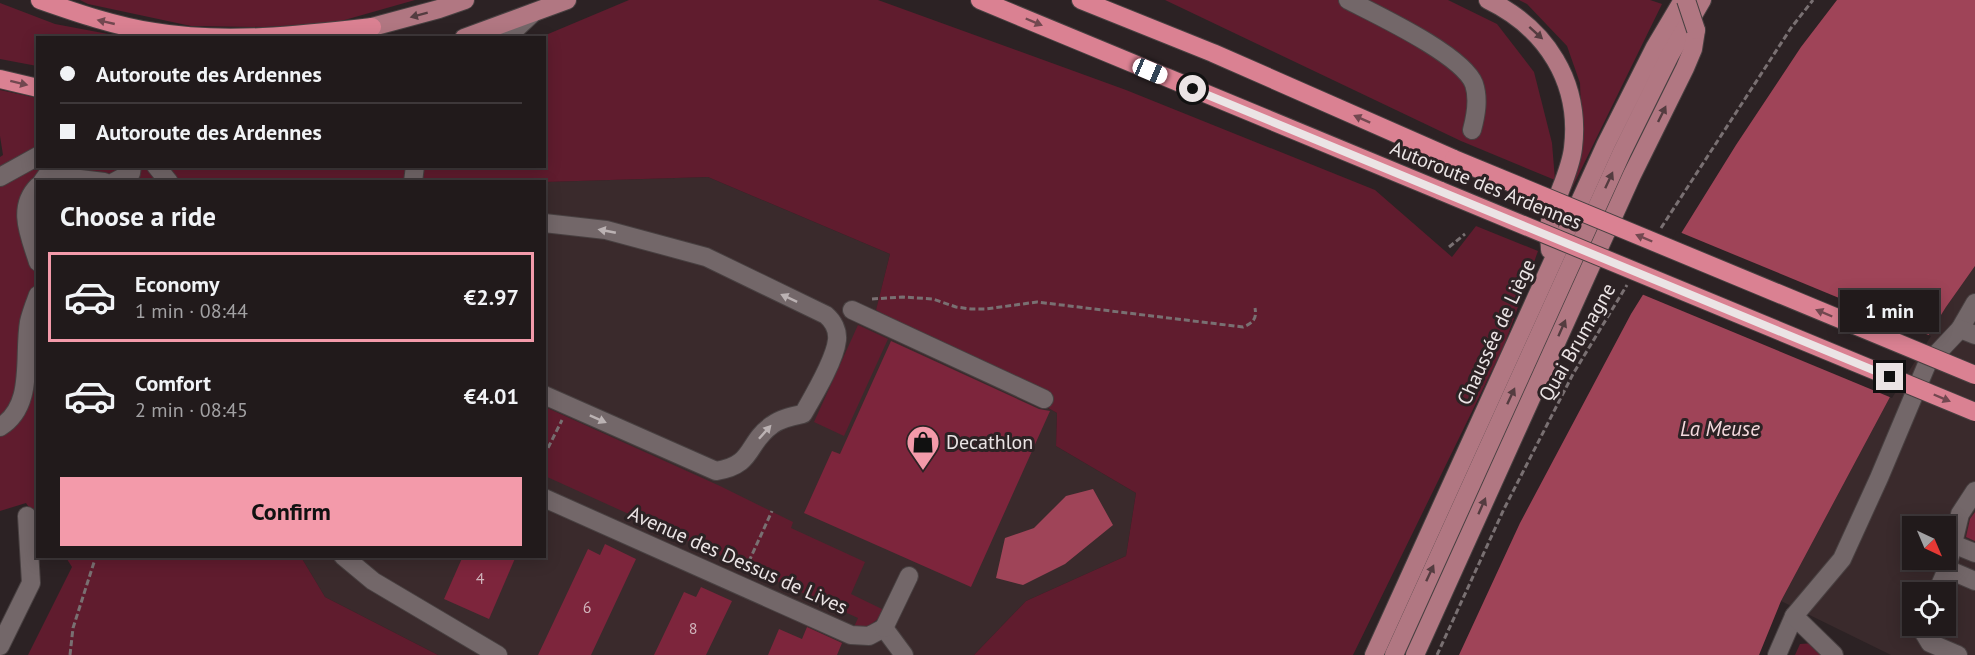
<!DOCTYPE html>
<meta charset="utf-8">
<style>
:root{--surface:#211a1b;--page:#2d2728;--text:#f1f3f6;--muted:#a2a1a3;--line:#3e383a;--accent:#f39aaa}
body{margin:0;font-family:"PT Sans",sans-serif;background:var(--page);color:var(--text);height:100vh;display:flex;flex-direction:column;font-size:22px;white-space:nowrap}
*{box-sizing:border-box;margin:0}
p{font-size:20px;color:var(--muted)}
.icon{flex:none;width:33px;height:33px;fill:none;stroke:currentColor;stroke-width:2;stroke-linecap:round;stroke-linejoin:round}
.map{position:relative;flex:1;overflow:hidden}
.panel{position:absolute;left:36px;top:180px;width:510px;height:378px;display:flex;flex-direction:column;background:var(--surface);border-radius:0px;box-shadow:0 3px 15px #0003,0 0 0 2px var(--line)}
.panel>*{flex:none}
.banner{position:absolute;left:36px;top:36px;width:510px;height:132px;border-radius:0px;box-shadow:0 3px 15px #0003,0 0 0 2px var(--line);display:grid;align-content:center;height:132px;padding:0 24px;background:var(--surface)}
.needle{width:39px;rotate:136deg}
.tools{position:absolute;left:1902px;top:516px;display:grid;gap:12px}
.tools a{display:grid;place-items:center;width:54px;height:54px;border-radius:0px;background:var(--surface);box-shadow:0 3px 15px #0003,0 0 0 2px var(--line);font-size:30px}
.end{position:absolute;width:27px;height:27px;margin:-14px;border:8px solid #ebe4e5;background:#111;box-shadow:0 0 0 3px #111}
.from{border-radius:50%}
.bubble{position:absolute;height:42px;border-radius:0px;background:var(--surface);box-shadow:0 3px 15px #0003,0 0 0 2px var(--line);font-size:20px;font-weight:800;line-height:42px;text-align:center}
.car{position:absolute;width:18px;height:36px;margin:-18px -9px;border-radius:8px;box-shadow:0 0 4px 2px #0007;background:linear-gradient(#fff 24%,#345 0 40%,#fff 0 76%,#345 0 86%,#fff 0)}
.banner b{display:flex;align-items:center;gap:21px;height:57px;font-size:22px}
.banner b+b{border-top:2px solid var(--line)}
.banner i{width:15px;height:15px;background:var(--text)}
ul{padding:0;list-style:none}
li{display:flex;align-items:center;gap:18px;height:90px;margin:0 12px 9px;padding:0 12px;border:3px solid transparent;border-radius:0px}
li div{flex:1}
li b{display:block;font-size:22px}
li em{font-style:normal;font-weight:800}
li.current{border-color:var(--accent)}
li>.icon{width:54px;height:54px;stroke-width:1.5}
h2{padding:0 24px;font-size:27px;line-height:72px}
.primary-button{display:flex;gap:12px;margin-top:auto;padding:12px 24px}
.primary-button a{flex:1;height:69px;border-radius:0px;background:var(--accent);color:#111;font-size:24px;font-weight:800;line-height:69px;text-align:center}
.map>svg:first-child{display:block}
.built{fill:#3a2a2c;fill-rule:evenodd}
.green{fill:#601c2e}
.water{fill:#9f4458}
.pier{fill:#2c2224}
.building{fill:#7d253c}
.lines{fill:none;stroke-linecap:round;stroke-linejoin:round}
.minor-casing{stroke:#484041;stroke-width:20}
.major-casing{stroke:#484041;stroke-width:20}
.highway-casing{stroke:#484041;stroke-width:20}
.path{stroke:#797072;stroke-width:3;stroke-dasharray:6 3;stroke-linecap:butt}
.minor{stroke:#736769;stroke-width:18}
.major{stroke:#b17782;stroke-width:18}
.highway{stroke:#da8192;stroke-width:18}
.major-bridge-casing{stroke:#484041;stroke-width:20;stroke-linecap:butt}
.highway-bridge-casing{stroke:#484041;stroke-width:20;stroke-linecap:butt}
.major-bridge{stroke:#b17782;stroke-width:18}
.highway-bridge{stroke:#da8192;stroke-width:18}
.oneway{fill:#543c40}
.oneway2{fill:#724850}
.oneway3{fill:#bbb2b3}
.route{stroke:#ebe4e5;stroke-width:8}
.labels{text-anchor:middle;stroke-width:6;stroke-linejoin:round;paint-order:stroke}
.number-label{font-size:16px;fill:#d0b4bb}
.street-label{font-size:20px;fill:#ebe4e5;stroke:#2c2224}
.poi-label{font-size:20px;fill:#ebe4e5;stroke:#2c2224;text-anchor:start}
.water-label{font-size:21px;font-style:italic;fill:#f4d9dd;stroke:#2c2224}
</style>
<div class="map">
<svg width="1975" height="655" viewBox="0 0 1975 655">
<rect width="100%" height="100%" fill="#2c2224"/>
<g class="built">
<path d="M708,177L890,254L876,311L1057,413L1056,446L1136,493L1126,556L1026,601L974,655H438L325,597L301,557L544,556L545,182Z"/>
<path d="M1975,266V655H1891L1781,601L1890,397L1946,307ZM1912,526H1946V560H1912ZM1912,592H1946V626H1912Z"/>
</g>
<g class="green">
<path d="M80,0H415L334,23L264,27L191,26L88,4Z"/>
<path d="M629,0H878L1126,90L1375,190L1452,257L1476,226L1538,251L1504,346L1353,655H974L1026,601L1126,556L1136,493L1056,446L1057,413L876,310L890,254L708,177L545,182H38L37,519L26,503L0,511V157L3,155L0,136V90L37,98L38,166H544V38L541,37Z"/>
<path d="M1165,0H1448L1497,24L1534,72L1552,143L1555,180L1461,141Z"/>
<path d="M1519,0H1650L1662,4L1571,190L1569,187L1582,136L1580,83L1567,46L1527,4Z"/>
<path d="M0,3L55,24L124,37L38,38L37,66L0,59Z"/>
<path d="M858,325L888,339L844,436L814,422Z"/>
<path d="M545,407L720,486L793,522L791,528L865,562L851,594L884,610C878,621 867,630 854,627L858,618L545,476Z"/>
<path d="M65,556L301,557L325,597L438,655H28L72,567Z"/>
<path d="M1815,643L1829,655H1795L1800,644Z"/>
</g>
<g class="water">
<path d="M1837,0H1975V266L1946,307L1890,397L1781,601L1759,655H1459L1520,523L1631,314L1736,145L1801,47Z"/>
<path d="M1093,489L1113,525L1065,564L1023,585L996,578L1005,538L1034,528L1066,496Z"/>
</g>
<path class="pier" d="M1677,231L1931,336L1892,398L1639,293Z"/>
<g class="building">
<path d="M891,341L1039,409L1050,411L971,587L804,513L832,451L840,454Z"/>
<path d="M1975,512V541L1966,537L1970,519Z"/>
<path d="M605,544L636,559L591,655H538L588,549L600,555Z"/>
<path d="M463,556H516L489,619L444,599Z"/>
<path d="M701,587L732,601L706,655H654L684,592L696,597Z"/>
<path d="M807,627L842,643L837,655H768L779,629L802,639Z"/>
</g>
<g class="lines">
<defs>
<g id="minor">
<path d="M1348,0C1377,15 1463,55 1474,84C1479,99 1476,115 1472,130"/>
<path d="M506,38L533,13"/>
<path d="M156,166L169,182"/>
<path d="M0,177L38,156"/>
<path d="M42,182L47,175L104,182"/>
<path d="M114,182L131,173L132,166"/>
<path d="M413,182L415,166"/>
<path d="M38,186C16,208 30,236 38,262"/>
<path d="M544,223L606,230L706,257L826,315C833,321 838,330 837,340C835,360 814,395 803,414C793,416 781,418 772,425C746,443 755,465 716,471L544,395"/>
<path d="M852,310L1044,399"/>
<path d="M1960,329L1975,303"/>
<path d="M0,427C35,406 23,357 29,322C31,313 35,303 38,295"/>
<path d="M544,498L851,635L869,636L884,628L904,655"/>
<path d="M1953,544L1975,553"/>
<path d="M343,556L373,581L498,655"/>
<path d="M1947,569L1975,581"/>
<path d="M1937,592L1947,569L1960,514L1975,491"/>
<path d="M1922,626L1921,628L1930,643L1958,655"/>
<path d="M884,628L909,576"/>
<path d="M0,646L31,583L27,516"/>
<path d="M1777,655L1794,616"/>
<path d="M1834,655L1794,616L1842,559L1879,478L1927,364L1960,329L1975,335"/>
</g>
<g id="major">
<path d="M1488,0C1546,28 1581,82 1573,148C1570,175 1553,200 1549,227C1548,234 1550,243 1550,250"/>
<path d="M372,27L439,9L465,0"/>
<path d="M464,38L567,0"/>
<path d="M1374,655L1606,144L1655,47L1683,0"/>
<path d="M1394,655L1622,152L1670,55L1702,0"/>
<path d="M1415,655L1632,175L1685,68L1693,49L1696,30"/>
</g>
<g id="highway">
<path d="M40,0C77,13 115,26 154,32C224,44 303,35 372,27"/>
<path d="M980,0L1441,191"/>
<path d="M1081,0L1213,53L1454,159"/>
<path d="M0,79L38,88"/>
</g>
</defs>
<use href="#minor" class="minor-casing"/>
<use href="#major" class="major-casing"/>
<use href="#highway" class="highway-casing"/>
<g class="path">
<path d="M1661,228L1791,28L1813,0"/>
<path d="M1449,247L1465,234"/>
<path d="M872,299L903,297L933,299L956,307L971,309H986L1037,302L1243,327C1253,323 1257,319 1255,308"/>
<path d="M544,456L562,420"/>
<path d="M745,570L772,511"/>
<path d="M70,655L73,628L96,556"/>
<path d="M1437,655L1504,509L1573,374L1627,285"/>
</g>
<use href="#minor" class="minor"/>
<use href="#major" class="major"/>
<use href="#highway" class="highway"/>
<defs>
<path id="major-bridge" d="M1686,0L1696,30"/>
<g id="highway-bridge">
<path d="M1454,159L1975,375"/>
<path d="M1441,191L1975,412"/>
</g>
</defs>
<use href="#major-bridge" class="major-bridge-casing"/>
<use href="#highway-bridge" class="highway-bridge-casing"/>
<use href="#major-bridge" class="major-bridge"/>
<use href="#highway-bridge" class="highway-bridge"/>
</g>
<defs><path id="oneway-solid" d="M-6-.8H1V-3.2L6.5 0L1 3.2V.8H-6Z" transform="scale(1.5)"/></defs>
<g class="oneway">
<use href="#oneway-solid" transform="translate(419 15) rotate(165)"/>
<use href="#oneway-solid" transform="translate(1536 33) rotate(42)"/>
<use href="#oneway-solid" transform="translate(1662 114) rotate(-64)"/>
<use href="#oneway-solid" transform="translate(1609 180) rotate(-65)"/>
<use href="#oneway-solid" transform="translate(1562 328) rotate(-66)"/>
<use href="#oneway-solid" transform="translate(1511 396) rotate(-65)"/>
<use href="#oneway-solid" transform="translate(1482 506) rotate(-66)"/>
<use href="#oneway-solid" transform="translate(1430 573) rotate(-65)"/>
</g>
<g class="oneway2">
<use href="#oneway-solid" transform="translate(106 22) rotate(-167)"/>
<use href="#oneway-solid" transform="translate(1034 22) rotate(23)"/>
<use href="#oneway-solid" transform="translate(19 83) rotate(14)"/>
<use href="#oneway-solid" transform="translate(1362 119) rotate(-156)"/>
<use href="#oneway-solid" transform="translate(1644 238) rotate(-157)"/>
<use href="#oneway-solid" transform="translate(1824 313) rotate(-157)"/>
<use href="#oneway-solid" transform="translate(1942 398) rotate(23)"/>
</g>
<g class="oneway3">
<use href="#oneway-solid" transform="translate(607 231) rotate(-169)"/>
<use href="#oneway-solid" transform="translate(789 298) rotate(-155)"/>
<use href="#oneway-solid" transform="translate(598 419) rotate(24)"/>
<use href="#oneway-solid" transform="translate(765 432) rotate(-48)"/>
</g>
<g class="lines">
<path class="route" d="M1193,89L1890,377"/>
</g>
<defs>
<symbol id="shop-pin" viewBox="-11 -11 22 30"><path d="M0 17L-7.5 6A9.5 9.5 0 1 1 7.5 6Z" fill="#f39aaa" stroke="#2c2224"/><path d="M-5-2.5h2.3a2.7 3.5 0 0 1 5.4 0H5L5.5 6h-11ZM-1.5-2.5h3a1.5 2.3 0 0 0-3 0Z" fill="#111"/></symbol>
</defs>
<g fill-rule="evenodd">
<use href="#shop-pin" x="904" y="423" width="38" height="52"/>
</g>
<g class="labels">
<g class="number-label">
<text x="480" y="584">4</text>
<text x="587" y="613">6</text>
<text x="693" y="634">8</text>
</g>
<g class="street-label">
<text transform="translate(1486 185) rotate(22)" y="7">Autoroute des Ardennes</text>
<text transform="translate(1496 332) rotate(-65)" y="7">Chaussée de Liège</text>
<text transform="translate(1577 342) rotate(-60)" y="7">Quai Brumagne</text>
<text transform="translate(738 560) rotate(24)" y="7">Avenue des Dessus de Lives</text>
</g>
<g class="poi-label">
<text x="946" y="449">Decathlon</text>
</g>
<g class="water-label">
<text x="1720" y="436">La Meuse</text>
</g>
</g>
</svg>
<div class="tools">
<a><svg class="needle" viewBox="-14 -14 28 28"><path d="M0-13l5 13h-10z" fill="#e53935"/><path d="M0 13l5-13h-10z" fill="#a2a1a3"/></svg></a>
<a><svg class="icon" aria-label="locate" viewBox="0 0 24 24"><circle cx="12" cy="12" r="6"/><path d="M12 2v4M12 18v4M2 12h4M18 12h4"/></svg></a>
</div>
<i class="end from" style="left:1193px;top:89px"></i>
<i class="end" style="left:1890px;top:377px"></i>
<div class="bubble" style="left:1840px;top:290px;width:99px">1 min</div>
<i class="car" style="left:1150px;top:71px;rotate:113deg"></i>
<div class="banner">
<b><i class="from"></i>Autoroute des Ardennes</b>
<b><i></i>Autoroute des Ardennes</b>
</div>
<section class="panel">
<h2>Choose a ride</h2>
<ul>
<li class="current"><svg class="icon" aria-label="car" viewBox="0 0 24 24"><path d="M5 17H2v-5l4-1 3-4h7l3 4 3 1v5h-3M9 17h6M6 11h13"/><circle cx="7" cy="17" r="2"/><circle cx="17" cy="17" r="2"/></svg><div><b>Economy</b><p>1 min · 08:44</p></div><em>€2.97</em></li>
<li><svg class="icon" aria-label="car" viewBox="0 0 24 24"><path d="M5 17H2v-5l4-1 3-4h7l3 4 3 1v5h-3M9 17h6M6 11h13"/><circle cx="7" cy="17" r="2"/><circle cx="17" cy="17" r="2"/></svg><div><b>Comfort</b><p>2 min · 08:45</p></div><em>€4.01</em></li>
</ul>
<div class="primary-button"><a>Confirm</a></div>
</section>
</div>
